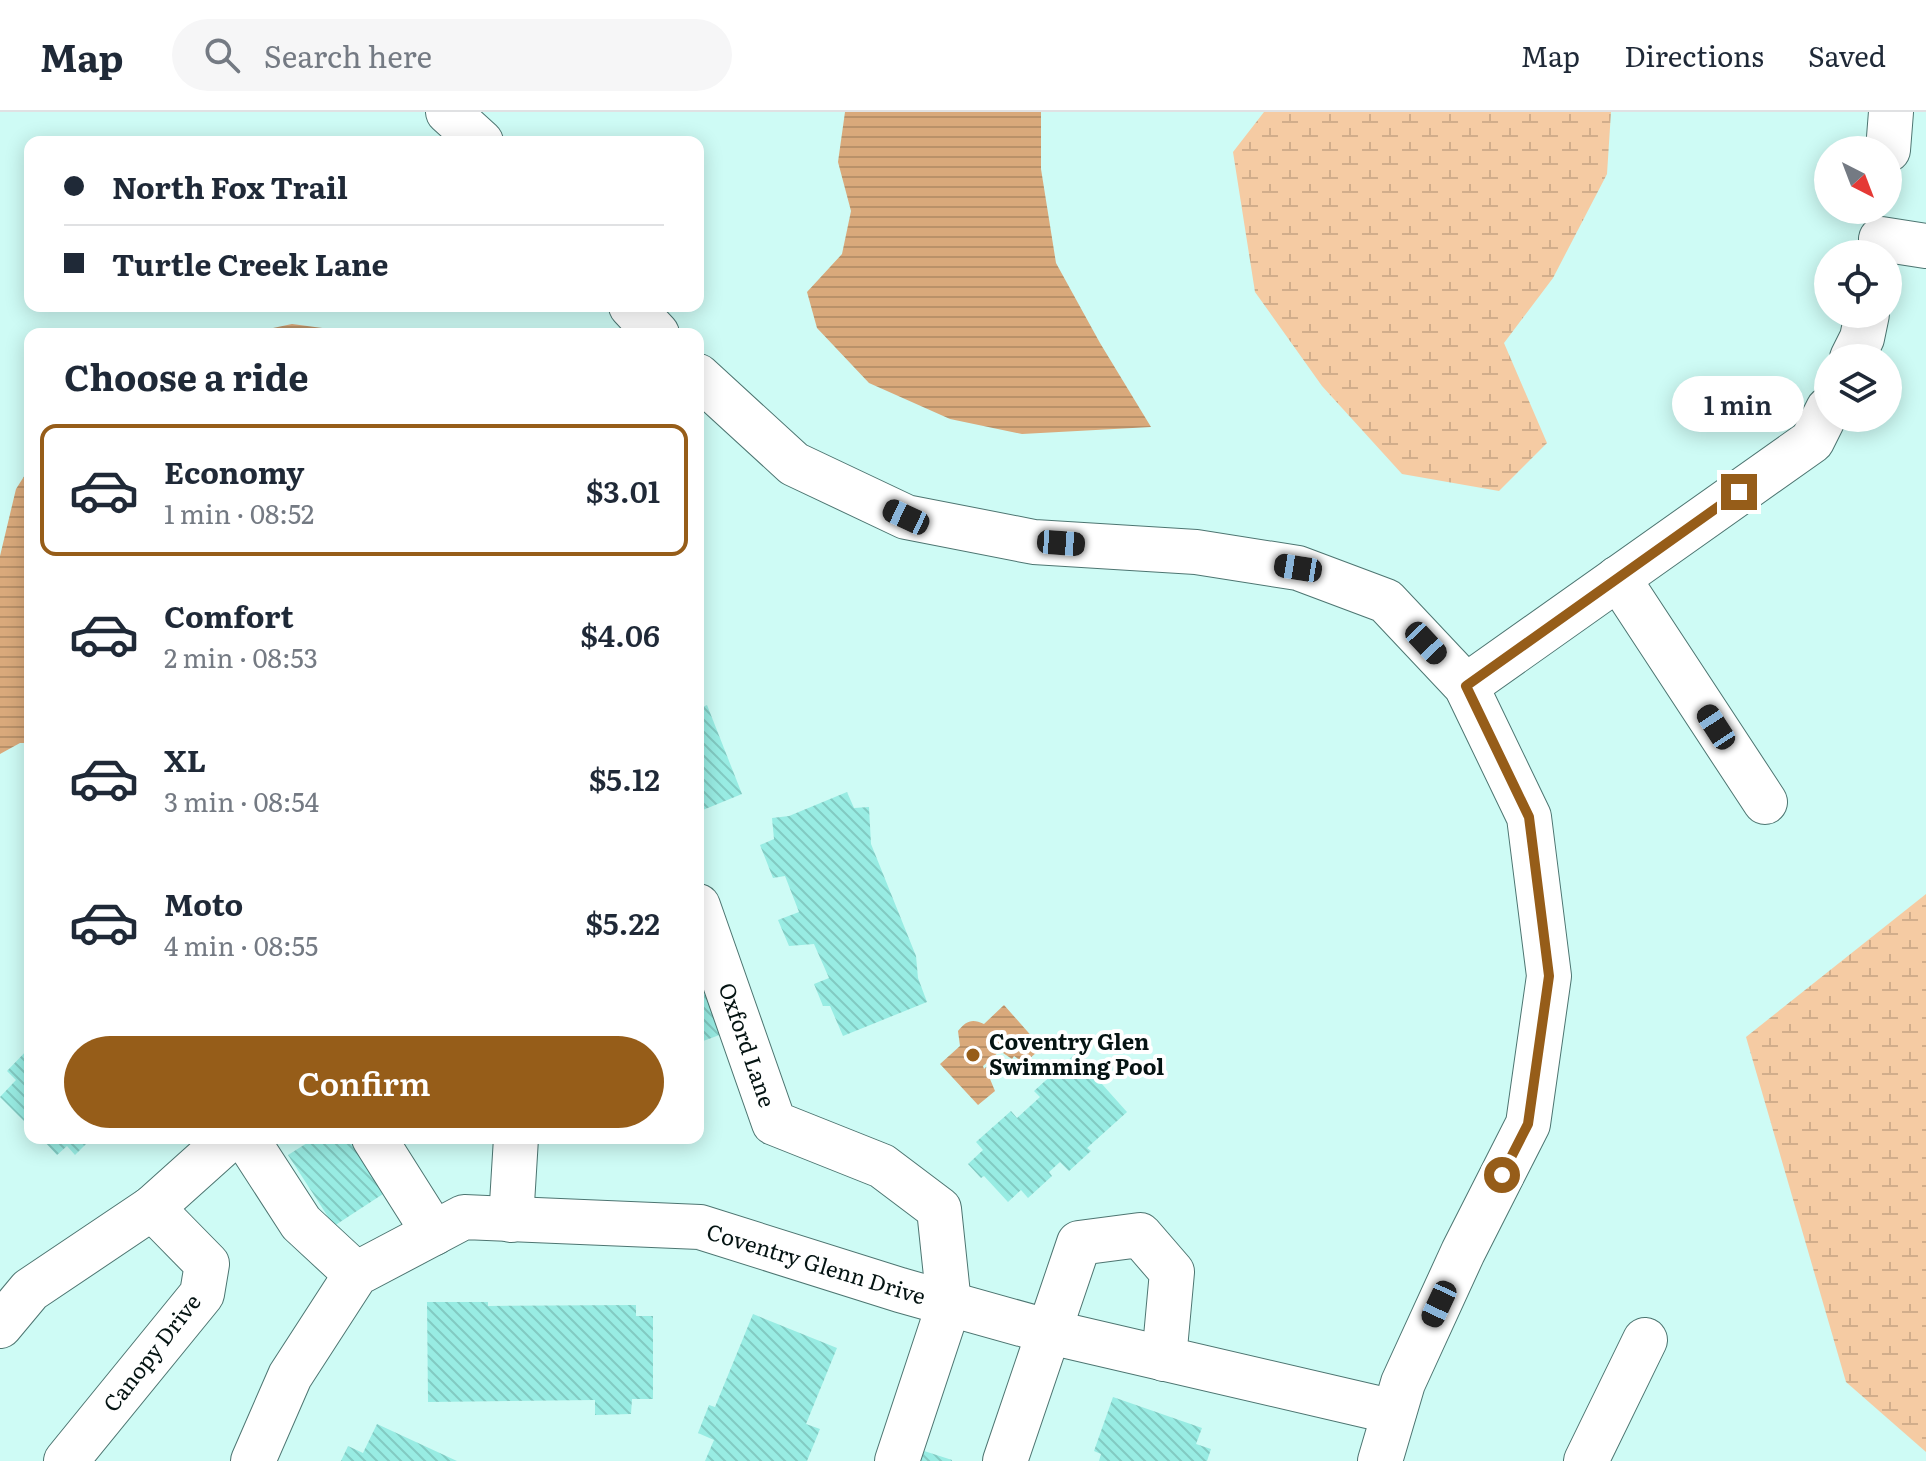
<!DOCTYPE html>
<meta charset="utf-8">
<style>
:root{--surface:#fff;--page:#f6f6f7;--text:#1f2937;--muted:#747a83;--line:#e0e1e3;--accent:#965d19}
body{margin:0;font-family:Literata,serif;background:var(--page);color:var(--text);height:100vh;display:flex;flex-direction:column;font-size:30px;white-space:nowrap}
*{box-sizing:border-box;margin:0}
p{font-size:26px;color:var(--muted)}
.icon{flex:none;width:44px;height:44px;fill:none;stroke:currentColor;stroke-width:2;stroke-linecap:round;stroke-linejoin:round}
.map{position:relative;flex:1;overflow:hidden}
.panel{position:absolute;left:24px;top:216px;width:680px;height:816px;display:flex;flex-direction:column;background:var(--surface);border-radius:16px;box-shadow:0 4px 20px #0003}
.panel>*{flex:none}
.hud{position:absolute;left:24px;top:24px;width:680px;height:176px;border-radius:16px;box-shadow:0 4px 20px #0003;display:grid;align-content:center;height:176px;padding:0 40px;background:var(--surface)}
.needle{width:52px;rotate:138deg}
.fabs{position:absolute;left:1814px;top:24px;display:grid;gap:16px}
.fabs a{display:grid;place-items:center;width:88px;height:88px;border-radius:50%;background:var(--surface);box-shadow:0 4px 20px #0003;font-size:40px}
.end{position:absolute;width:36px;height:36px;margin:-18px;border:10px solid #965d19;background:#fff;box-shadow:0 0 0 4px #fff}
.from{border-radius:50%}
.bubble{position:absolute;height:56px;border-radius:28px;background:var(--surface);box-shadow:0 4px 20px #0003;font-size:26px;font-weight:600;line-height:56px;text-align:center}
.car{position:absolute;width:24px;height:48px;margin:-24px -12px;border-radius:10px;box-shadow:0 0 6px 2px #0007;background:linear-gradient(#222 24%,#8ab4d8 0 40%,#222 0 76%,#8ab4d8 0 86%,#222 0)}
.hud b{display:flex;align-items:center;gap:28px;height:76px;font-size:30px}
.hud b+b{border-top:2px solid var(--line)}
.hud i{width:20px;height:20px;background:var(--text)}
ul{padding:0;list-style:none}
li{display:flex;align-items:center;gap:24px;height:132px;margin:0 16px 12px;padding:0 24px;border:4px solid transparent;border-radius:16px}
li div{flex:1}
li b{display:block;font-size:30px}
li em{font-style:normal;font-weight:600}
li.on{border-color:var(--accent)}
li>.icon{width:72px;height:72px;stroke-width:1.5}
h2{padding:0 40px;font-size:36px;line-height:96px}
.button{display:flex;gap:16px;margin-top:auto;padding:16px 40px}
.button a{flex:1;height:92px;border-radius:48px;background:var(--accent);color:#fff;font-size:32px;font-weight:600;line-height:92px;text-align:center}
header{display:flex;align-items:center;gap:48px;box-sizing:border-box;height:112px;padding:0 40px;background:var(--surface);border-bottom:2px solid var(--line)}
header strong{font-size:38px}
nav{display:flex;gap:44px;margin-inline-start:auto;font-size:28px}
.search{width:560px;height:72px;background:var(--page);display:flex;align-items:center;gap:20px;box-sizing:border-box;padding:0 28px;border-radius:44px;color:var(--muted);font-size:30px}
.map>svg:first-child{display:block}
.wetland{fill:url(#wetland-marsh)}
.water{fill:url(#water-rules)}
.building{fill:url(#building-back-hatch)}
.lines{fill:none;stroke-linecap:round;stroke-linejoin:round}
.minor-casing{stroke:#4d7571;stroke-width:46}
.minor{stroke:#fff;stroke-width:44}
.route{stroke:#965d19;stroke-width:10}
.poi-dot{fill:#965d19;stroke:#fff;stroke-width:3}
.labels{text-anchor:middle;stroke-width:8;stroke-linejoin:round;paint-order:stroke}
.poi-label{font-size:22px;font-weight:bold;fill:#051413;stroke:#fff;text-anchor:start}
.street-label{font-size:22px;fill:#051413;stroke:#fff}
</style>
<header>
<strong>Map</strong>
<div class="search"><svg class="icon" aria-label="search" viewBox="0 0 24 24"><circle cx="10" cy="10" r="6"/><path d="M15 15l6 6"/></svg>Search here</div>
<nav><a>Map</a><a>Directions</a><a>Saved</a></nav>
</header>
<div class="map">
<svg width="1926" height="1349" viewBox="0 0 1926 1349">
<defs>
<pattern id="wetland-marsh" width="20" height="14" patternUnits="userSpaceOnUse" patternTransform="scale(2)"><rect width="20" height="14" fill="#f5cba3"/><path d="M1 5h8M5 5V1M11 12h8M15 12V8" fill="none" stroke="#d1ad8b"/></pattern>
<pattern id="water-rules" width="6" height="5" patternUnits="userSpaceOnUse" patternTransform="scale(2)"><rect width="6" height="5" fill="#d9a97b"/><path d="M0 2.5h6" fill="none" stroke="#b99169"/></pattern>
<pattern id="building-back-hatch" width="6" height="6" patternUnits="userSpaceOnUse" patternTransform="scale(2)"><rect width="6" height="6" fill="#98ece3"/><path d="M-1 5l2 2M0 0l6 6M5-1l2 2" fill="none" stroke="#82cac2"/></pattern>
</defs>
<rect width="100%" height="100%" fill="#cefbf5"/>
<g class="wetland">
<path d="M1264,0H1611L1607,62L1553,166L1504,231L1547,331L1499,379L1402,362L1322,274L1255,180L1233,40Z"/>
<path d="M1926,782V1340L1846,1270L1746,925Z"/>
</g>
<g class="water">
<path d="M845,0H1041V57L1056,151L1100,231L1151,315L1022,322L950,307L869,271L817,216L807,180L842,142L851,99L838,50Z"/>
<path d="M292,212L368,222H245Z"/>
<path d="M30,355V631H20L0,642V444L16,377Z"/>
<path d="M1004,893L1042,936L1024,951L1014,944L1012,947L1003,941L1004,939L1002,937L983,954L984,957L986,955L992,966L990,967L995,979L978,993L940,952L960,934L958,919C966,909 972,906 984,912Z"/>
</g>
<g class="building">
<path d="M707,593L742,682L698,700V597Z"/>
<path d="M847,680L854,696L869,695L871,732L916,844L918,866L927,890L843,924L830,894H823L814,872L829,866L814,832L789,834L778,808L799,800L785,764L773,766L760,733L774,727L772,706L789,704Z"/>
<path d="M698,857L722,922L698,931Z"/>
<path d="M30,935V1015L0,985L16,968L7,959Z"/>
<path d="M1075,942L1127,1000L1087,1036L1091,1039L1069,1059L1060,1050L1049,1060L1052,1064L1028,1086L1021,1078L1008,1090L984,1064L981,1066L968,1052L983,1038L976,1030L1011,999L1017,1006L1040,985L1034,979Z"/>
<path d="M41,1026H92L75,1043L67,1034L57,1043Z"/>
<path d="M315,1026H351L386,1080L334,1114L288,1043Z"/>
<path d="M427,1190H488V1194L636,1193V1204H653V1287H632L631,1302L595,1303V1288L428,1290Z"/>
<path d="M753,1202L837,1236L806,1312L820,1317L807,1349H705L714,1328L698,1321L709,1293L715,1295Z"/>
<path d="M1113,1285L1202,1316L1196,1332L1211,1337L1207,1349H1099L1101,1342L1094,1339Z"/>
<path d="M377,1312L457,1349H341L348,1334L363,1341Z"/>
<path d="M921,1338L952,1348V1349H918Z"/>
</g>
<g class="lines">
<defs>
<g id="minor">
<path d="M448,0L481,30"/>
<path d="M1888,38L1891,0"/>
<path d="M1881,127L1926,134"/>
<path d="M631,194L657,222"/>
<path d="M1852,246L1862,226L1867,202"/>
<path d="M698,264L794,352L906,405L1034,430L1196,440L1298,456L1386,489L1466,574L1529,705L1549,864L1528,1012L1463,1140L1403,1271L1380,1349"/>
<path d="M1618,466L1765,690"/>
<path d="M1466,574L1812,329L1828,297"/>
<path d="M698,794L774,1011L882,1054L939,1097L949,1192L897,1349"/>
<path d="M246,1026L301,1111L356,1162"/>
<path d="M374,1026L434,1121"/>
<path d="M511,1108L516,1026"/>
<path d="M0,1214L30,1178L152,1096L230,1026"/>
<path d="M66,1349L202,1182L207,1152L152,1096"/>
<path d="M253,1349L290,1264L356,1162L464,1105L700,1115L900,1178L1050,1220L1394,1300"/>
<path d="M1005,1349L1079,1131L1140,1123L1172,1160L1164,1247"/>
<path d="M1586,1349L1645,1228"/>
</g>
</defs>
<use href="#minor" class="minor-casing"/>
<use href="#minor" class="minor"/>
</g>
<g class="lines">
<path class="route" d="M1502,1063L1528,1012L1549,864L1529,705L1466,574L1739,380"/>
</g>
<circle class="poi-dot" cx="973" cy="943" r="8"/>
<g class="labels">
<g class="poi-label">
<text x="989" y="938">Coventry Glen<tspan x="989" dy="25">Swimming Pool</tspan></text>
</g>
<g class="street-label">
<text transform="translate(747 933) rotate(71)" y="8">Oxford Lane</text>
<text transform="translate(816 1152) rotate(17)" y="8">Coventry Glenn Drive</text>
<text transform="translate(152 1241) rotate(-52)" y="8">Canopy Drive</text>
</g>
</g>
</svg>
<div class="fabs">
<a><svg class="needle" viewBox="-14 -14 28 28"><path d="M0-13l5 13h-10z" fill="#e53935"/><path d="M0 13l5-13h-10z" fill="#747a83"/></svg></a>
<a><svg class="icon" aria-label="locate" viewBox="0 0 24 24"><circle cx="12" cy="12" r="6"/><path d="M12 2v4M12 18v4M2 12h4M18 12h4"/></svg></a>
<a><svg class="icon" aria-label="layers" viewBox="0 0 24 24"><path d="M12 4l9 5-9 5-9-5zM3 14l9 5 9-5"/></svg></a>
</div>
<i class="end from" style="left:1502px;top:1063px"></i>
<i class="end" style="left:1739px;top:380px"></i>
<div class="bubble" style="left:1672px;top:264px;width:132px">1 min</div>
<i class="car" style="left:906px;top:405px;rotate:295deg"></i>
<i class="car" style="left:1061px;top:431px;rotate:94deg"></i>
<i class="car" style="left:1298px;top:456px;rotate:279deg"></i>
<i class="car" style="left:1426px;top:531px;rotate:137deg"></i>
<i class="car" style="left:1716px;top:615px;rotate:327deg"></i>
<i class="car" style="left:1439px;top:1192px;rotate:205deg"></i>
<div class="hud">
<b><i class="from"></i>North Fox Trail</b>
<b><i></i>Turtle Creek Lane</b>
</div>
<section class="panel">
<h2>Choose a ride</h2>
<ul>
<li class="on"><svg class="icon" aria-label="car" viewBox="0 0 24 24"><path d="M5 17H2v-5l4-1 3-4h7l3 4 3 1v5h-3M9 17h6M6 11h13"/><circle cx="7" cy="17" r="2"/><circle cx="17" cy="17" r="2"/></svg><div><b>Economy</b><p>1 min · 08:52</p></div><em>$3.01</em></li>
<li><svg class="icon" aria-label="car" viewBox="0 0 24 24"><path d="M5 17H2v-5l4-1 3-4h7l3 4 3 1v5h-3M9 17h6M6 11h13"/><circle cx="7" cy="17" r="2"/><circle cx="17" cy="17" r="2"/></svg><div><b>Comfort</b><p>2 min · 08:53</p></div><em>$4.06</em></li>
<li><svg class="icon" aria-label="car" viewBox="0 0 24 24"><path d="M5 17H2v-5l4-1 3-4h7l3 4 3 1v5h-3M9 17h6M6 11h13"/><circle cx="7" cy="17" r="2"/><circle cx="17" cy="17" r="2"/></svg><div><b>XL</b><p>3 min · 08:54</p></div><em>$5.12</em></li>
<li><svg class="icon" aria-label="car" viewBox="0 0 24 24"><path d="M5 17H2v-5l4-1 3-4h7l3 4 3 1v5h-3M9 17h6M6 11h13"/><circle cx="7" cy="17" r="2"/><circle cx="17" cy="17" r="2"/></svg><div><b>Moto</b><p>4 min · 08:55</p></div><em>$5.22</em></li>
</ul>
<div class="button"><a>Confirm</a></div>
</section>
</div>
